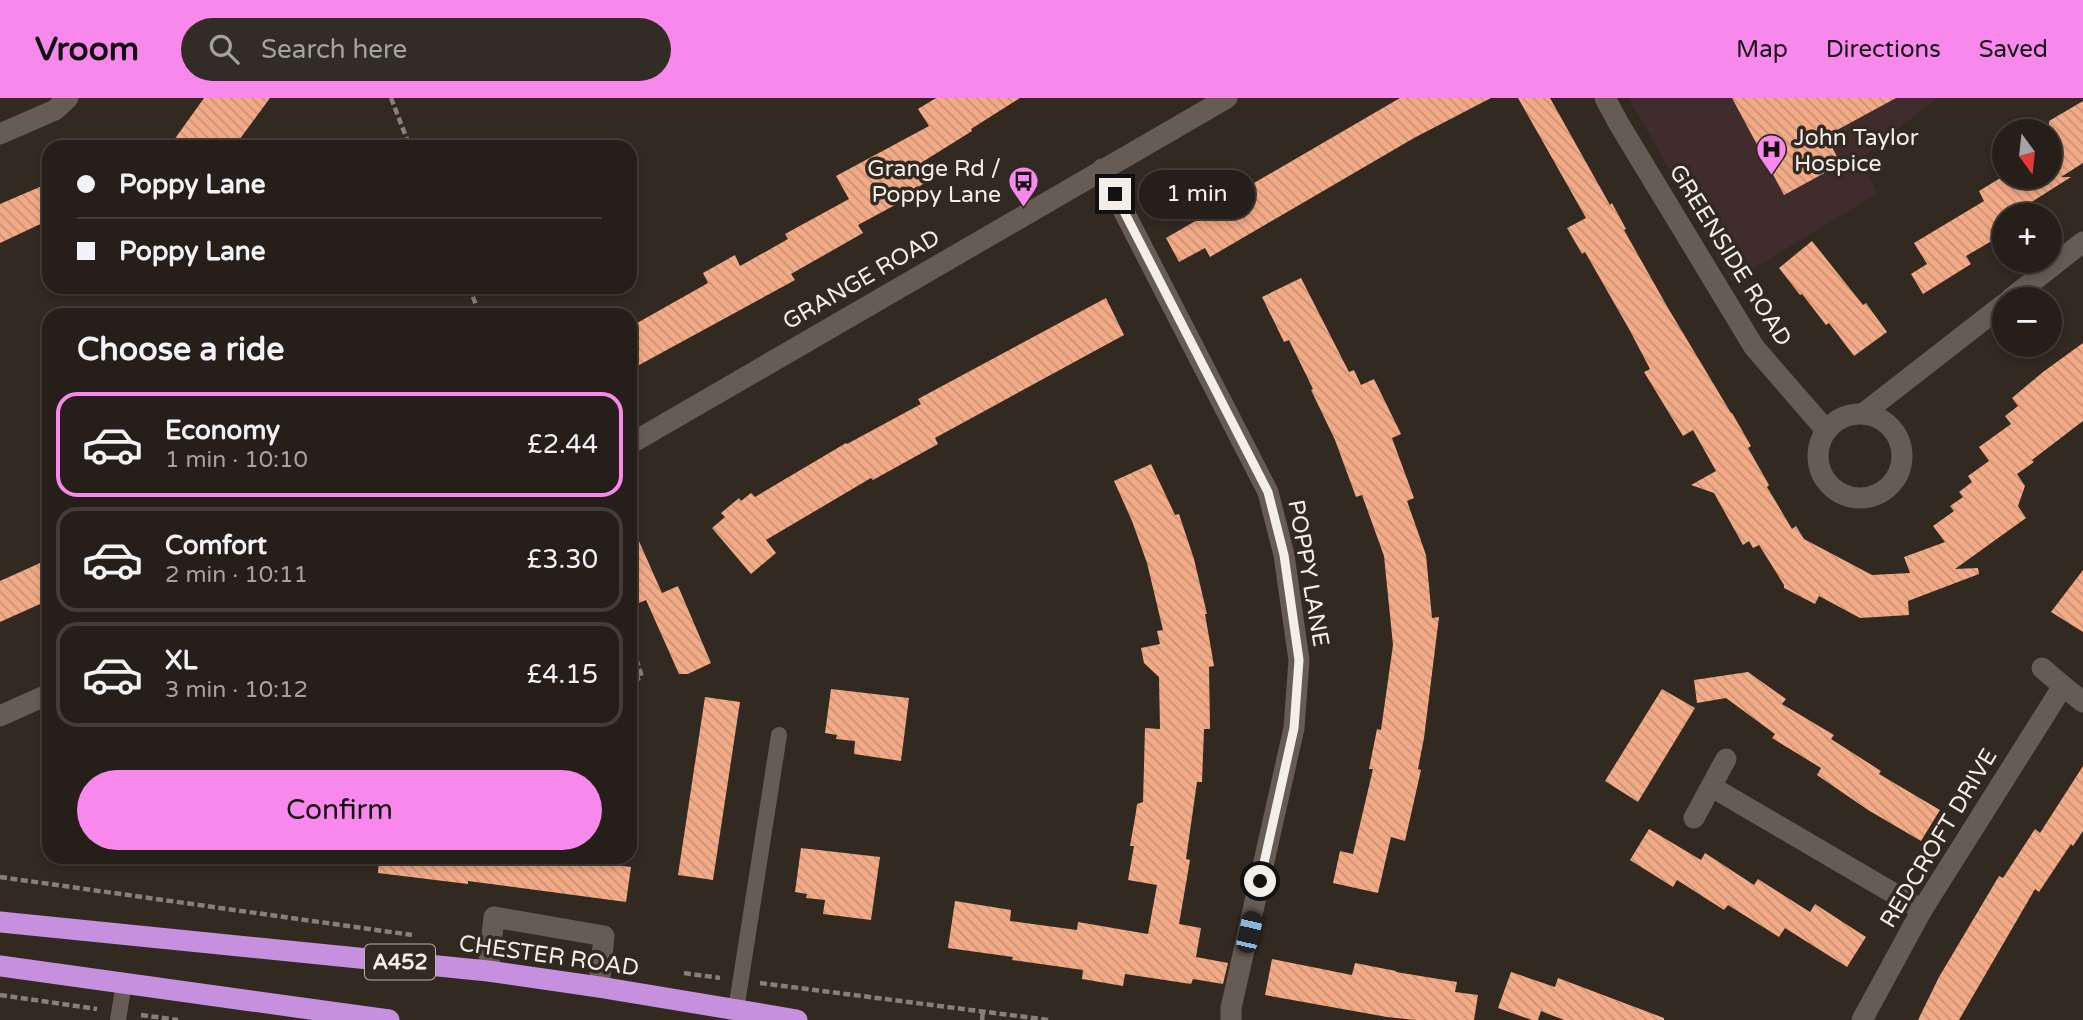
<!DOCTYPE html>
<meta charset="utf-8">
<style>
:root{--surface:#261f19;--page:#322c26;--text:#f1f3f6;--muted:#a4a2a2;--line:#423d38;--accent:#f888eb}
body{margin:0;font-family:"Varela Round",sans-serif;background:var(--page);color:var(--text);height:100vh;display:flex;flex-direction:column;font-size:26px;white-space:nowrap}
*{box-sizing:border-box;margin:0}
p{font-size:23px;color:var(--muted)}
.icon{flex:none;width:38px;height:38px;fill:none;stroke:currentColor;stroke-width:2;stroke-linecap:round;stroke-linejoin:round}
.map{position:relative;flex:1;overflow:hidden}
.side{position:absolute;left:42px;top:210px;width:595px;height:556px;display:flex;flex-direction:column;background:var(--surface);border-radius:21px;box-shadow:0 4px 10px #0003,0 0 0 2px var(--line)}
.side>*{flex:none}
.guide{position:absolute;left:42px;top:42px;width:595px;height:154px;border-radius:21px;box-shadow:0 4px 10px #0003,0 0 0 2px var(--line);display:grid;align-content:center;height:154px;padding:0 35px;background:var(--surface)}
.needle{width:46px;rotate:165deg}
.controls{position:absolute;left:1992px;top:21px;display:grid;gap:14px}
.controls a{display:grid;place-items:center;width:70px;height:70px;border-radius:50%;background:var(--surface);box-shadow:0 4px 10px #0003,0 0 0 2px var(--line);font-size:35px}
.end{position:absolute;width:32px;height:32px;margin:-16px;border:9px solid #f4eee8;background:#111;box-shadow:0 0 0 4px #111}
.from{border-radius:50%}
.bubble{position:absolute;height:49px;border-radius:24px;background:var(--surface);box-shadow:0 4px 10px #0003,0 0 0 2px var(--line);font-size:23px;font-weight:600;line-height:49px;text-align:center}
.car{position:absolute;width:21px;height:42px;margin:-21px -10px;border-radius:9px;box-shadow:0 0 5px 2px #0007;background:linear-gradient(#222 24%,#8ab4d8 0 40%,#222 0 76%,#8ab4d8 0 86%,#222 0)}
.guide b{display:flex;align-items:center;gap:24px;height:66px;font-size:26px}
.guide b+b{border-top:2px solid var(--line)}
.guide i{width:18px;height:18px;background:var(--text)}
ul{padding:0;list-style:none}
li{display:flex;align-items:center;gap:21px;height:105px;margin:0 14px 10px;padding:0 21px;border:4px solid var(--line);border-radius:21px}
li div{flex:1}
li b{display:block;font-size:26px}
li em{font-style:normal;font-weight:600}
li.selected{border-color:var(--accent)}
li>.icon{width:63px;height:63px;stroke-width:1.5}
h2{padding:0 35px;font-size:32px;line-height:84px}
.action{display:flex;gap:14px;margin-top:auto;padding:14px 35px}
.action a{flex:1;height:80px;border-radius:42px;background:var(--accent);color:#111;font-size:28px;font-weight:600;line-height:80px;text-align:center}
header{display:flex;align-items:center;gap:42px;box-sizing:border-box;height:98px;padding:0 35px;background:var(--accent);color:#111}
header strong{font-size:33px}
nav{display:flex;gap:38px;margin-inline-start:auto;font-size:24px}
.search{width:490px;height:63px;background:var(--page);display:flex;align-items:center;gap:18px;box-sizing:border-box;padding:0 24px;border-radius:38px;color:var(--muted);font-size:26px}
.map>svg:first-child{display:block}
.medical{fill:#412c2d}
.building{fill:url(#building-back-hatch)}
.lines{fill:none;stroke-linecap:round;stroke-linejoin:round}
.path{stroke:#877f78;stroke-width:4.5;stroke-dasharray:7 3.5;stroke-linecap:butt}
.lane{stroke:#665c53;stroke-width:16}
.street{stroke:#665c53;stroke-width:21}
.highway{stroke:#c690df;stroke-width:21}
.route{stroke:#f4eee8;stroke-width:9}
.labels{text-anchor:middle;stroke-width:7;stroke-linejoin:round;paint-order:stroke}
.shield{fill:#322921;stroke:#bab3ac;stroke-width:2}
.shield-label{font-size:21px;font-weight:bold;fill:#f4eee8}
.poi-label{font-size:23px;fill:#f4eee8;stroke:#322921;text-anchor:start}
.street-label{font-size:23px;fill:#f4eee8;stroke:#322921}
</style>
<header>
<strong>Vroom</strong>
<div class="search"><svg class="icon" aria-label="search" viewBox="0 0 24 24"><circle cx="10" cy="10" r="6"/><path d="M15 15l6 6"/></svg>Search here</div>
<nav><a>Map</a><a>Directions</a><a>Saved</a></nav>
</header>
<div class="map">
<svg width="2083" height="922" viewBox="0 0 2083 922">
<defs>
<pattern id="building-back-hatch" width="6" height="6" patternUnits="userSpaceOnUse" patternTransform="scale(1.75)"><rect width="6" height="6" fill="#f3aa86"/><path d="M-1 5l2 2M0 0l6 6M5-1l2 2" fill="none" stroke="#c89176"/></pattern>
</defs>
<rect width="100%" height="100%" fill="#322921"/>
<path class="medical" d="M1629,0H1937L1859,62L1878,95L1732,184Z"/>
<g class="building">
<path d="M204,0H270L234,49H169Z"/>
<path d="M936,0H1020L971,31L972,33L924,63L933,80L918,89L921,93L858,127L863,135L791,176L795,182L630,272V229L708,185L703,175L735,157L740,168L788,141L785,136L849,101L836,78L929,28L918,11Z"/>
<path d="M1400,0H1491L1414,40L1210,159L1205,150L1179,164L1166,140L1237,99L1235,96Z"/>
<path d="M1518,0H1550L1610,107L1612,105L1626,131L1624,132L1668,210L1731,315H1732L1751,348L1748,350L1769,387L1767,389L1792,431L1796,428L1804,441L1872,477L1910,475L1904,459L1945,444L1933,428L1954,413L1950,408L1963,399L1959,394L1972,384L1968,378L1989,363L1979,349L2011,326L2005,318L2018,308L2012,300L2043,274L2083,245V323L2032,362L2034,364L2017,376L2025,388L2018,408L2026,420L1955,471L1978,470L1979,476L1908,503L1909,517L1860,520L1819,498L1815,506L1784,490V487L1759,447L1753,450L1749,443L1743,447L1714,395L1691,387L1716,373L1693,332L1683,338L1644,274L1650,271L1629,231L1585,154L1582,156L1567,130L1586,120Z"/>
<path d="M1732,0H1896L1826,38L1841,66L1784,97Z"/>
<path d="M2083,3V65L2061,79H2071L2030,105L2033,111L2022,117H2004V129L1999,132L2002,137L1966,158L1971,166L1923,196L1911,176L1927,166L1914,145L1984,103L1979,93L2002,79H2049V23Z"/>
<path d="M49,85V122L0,145V106Z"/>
<path d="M1812,143L1863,207L1866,205L1887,234L1854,258L1829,225L1826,227L1802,196L1800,197L1779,170Z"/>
<path d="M1301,180L1349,274L1354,272L1361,287L1374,281L1401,336L1392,340L1414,400L1407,403L1426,457L1432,520L1439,519L1424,640L1418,671L1421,672L1405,743L1391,739L1378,795L1333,785L1340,753L1353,756L1373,671H1369L1377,631L1381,632L1393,547L1384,458L1362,397L1356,399L1335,342L1311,292L1313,291L1289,242L1284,244L1262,199Z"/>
<path d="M1106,200L1124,237L935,340L938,346L873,382L871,380L766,442L776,455L751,476L712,430L725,419L721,415L739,400L741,403L751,395L755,399L846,345L847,346L921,306L918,301Z"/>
<path d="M1151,366L1175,417L1179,416L1194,461L1207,516H1205L1214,568L1209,569L1210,631H1204L1202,684H1197L1186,761L1190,762L1179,826L1201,830L1196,859L1228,865L1223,886L1193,881L1191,886L1125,876L1123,888L1082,881L1083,872L1012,862L1013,859L948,850L955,803L1011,812L1010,823L1077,832L1078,824L1148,836L1157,787L1128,782L1134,748H1130L1136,714L1137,706L1143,704L1145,630L1160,631L1159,579L1144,565L1141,550L1160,546L1157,533L1163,532L1147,465L1132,423L1114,383Z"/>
<path d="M630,423L662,495L678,488L711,565L688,576H679L646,502L630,509Z"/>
<path d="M49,461V502L0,524V483Z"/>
<path d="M2083,472V534L2051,514Z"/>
<path d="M1748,574L1786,601L1782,606L1834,637L1831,641L1881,673L1879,676L1940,712L1921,743L1868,712L1817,677L1821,670L1772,640L1775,636L1726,600L1697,605L1694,582Z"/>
<path d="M831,591L909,600L901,663L854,656L855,643L836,641L837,637L825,635Z"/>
<path d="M1662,591L1695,610L1638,704L1605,683Z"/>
<path d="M705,599L740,604L713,782L678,777Z"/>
<path d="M2083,668V733L2073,748L2071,746L2039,794L2035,791L1959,922H1918L1939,879L1999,778L2003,780L2035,731L2040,735Z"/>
<path d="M1649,731L1701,762L1705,755L1754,787L1758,781L1810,814L1815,806L1866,839L1847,869L1785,830L1779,839L1728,807L1724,812L1677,782L1673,789L1630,762Z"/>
<path d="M801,750L880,759L871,822L823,816L825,802L806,800L807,796L795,794Z"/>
<path d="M379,760H559L631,769L626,804L468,783V786L378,775Z"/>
<path d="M1272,861L1352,877L1355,865L1396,873V874L1457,884L1455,894L1478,897L1474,922H1415L1387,919L1265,897Z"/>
<path d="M1511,874L1555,889L1558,880L1664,920V922H1564L1541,913L1538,922H1532L1498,910Z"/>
</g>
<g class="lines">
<g class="path">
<path d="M391,0L410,49"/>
<path d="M469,189L480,217"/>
<path d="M630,541L642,579L630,584"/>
<path d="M0,779L412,837"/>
<path d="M684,875L720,880"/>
<path d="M760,885L1049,922"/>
<path d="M0,897L97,911"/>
<path d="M141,917L178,922"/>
<path d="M982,922L983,913"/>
</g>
<g class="lane">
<path d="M736,912L779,637"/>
<path d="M118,922L124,885"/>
</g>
<g class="street">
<path d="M1605,0L1619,26L1754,249L1826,332"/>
<path d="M0,36L55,12L68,0"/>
<path d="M1102,71L1268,394L1284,457L1299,562L1294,630L1231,910V922"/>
<path d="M2010,201L2083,144"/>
<path d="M1864,315L2004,206"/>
<circle cx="1860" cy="358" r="42"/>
<path d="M630,346L1227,0"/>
<path d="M2042,570L2063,588"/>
<path d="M0,618L49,596"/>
<path d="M1712,689L1922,812"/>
<path d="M1694,720L1726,661"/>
<path d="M488,873L494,819L604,838L599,889"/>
<path d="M1862,922L1922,812L2063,588L2083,604"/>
</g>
<g class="highway">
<path d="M0,824L488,873L599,889L797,922"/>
<path d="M0,868L389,922"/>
</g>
</g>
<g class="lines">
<path class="route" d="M1115,96L1268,394L1284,457L1299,562L1294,630L1260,783"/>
</g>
<defs>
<symbol id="hospital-pin" viewBox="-11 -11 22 30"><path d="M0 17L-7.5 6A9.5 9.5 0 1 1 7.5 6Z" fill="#f888eb" stroke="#322921"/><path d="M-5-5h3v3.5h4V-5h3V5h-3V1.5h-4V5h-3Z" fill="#111"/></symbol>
<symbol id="bus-pin" viewBox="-11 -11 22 30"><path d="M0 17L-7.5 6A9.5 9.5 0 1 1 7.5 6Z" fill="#f888eb" stroke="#322921"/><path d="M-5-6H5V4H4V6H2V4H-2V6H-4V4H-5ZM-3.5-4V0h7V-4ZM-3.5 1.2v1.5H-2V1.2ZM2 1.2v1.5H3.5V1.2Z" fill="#111"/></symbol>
</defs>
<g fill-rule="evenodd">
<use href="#hospital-pin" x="1754" y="34" width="35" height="47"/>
<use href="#bus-pin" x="1006" y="66" width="35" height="47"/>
</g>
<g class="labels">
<rect class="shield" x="365" y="846.5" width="70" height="35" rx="5"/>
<g class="shield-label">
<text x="400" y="871">A452</text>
</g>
<g class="poi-label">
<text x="1794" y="47">John Taylor<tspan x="1794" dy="26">Hospice</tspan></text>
<text x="1001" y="78" text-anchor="end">Grange Rd /<tspan x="1001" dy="26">Poppy Lane</tspan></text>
</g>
<g class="street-label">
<text transform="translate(1731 157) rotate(58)" y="8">GREENSIDE ROAD</text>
<text transform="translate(861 181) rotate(-30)" y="8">GRANGE ROAD</text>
<text transform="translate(1309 475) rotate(80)" y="8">POPPY LANE</text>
<text transform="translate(1938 740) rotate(-59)" y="8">REDCROFT DRIVE</text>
<text transform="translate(549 857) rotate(8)" y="8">CHESTER ROAD</text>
</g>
</g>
</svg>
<div class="controls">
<a><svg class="needle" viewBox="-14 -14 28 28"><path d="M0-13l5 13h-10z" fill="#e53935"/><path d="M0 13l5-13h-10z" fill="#a4a2a2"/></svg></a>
<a>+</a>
<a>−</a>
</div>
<i class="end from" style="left:1260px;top:783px"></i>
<i class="end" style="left:1115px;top:96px"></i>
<div class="bubble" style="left:1139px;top:72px;width:116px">1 min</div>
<i class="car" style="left:1249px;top:834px;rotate:13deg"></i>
<div class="guide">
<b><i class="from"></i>Poppy Lane</b>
<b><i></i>Poppy Lane</b>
</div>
<section class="side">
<h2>Choose a ride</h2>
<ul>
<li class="selected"><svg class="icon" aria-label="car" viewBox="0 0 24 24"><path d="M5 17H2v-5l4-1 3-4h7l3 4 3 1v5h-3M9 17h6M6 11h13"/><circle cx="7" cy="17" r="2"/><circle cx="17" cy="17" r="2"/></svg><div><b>Economy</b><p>1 min · 10:10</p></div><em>£2.44</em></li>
<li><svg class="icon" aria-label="car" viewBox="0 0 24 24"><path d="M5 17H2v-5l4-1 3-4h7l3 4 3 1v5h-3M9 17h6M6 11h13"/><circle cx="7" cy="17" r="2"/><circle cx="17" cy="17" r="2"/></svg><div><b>Comfort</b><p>2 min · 10:11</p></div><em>£3.30</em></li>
<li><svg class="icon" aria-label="car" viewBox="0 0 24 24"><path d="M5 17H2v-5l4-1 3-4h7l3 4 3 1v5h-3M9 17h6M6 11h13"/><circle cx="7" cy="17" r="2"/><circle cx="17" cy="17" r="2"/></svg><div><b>XL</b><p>3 min · 10:12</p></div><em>£4.15</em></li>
</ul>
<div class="action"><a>Confirm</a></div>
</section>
</div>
